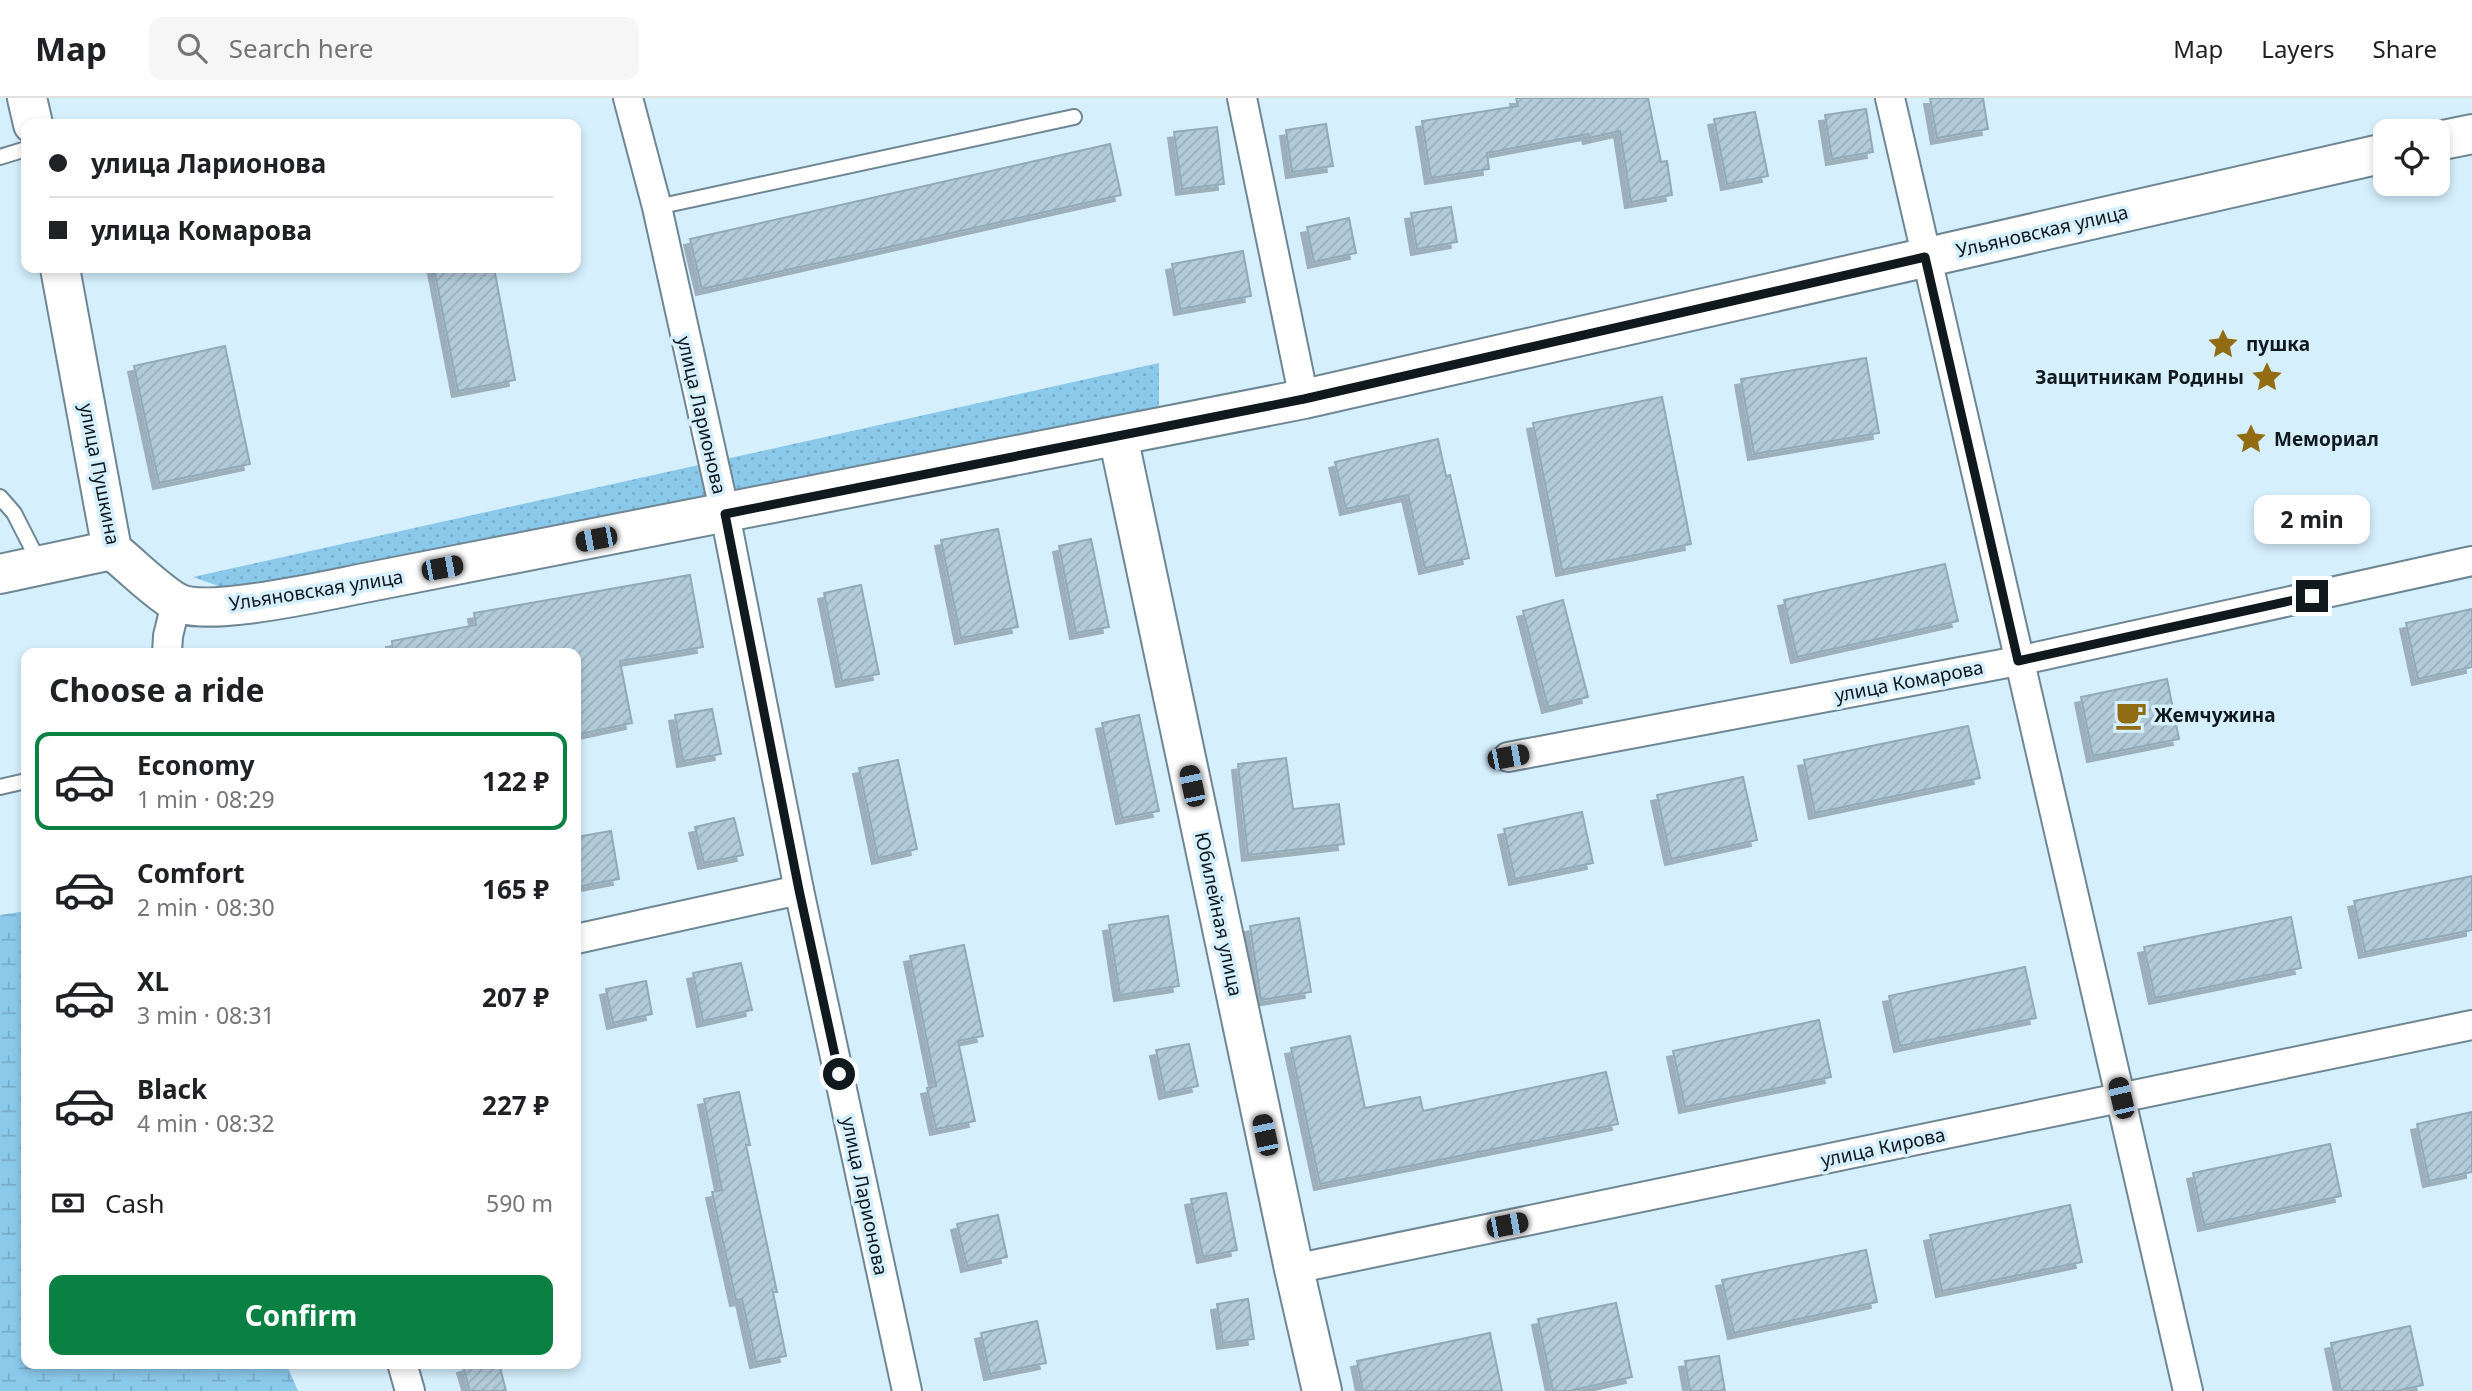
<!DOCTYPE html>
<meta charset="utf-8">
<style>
:root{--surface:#fff;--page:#f6f6f6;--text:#202124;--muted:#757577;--line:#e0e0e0;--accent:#0b8043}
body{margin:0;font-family:"Noto Sans",sans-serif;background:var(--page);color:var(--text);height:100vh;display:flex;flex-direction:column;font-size:26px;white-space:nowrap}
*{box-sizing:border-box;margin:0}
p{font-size:23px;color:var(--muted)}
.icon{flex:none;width:38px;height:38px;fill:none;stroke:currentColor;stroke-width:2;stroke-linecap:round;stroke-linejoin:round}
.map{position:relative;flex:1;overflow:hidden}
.side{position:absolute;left:21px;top:550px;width:560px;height:721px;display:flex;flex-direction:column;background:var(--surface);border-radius:14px;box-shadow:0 4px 10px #0003}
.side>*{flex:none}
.hud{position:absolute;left:21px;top:21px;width:560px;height:154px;border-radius:14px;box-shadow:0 4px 10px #0003;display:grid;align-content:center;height:154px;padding:0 28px;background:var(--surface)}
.tools{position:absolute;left:2373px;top:21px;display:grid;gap:14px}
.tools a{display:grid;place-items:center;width:77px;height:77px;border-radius:14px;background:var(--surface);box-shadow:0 4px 10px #0003;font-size:35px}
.end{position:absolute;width:32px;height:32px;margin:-16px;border:9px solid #10191e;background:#fff;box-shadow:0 0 0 4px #fff}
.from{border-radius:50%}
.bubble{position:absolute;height:49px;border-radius:14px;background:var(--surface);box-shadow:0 4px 10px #0003;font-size:23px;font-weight:700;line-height:49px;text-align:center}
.car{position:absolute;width:21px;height:42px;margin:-21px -10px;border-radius:9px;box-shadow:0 0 5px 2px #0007;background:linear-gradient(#222 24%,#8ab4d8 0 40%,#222 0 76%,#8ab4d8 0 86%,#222 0)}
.hud b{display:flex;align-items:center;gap:24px;height:66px;font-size:26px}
.hud b+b{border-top:2px solid var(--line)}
.hud i{width:18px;height:18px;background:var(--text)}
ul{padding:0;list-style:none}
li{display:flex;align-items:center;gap:21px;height:98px;margin:0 14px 10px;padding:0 14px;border:4px solid transparent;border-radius:14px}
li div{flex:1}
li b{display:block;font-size:26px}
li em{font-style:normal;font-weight:700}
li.active{border-color:var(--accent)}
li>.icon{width:63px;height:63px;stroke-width:1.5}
h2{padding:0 28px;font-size:32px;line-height:84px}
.pay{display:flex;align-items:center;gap:18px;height:77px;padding:0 28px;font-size:26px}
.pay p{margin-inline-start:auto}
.action{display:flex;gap:14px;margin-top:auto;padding:14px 28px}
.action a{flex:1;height:80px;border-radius:14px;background:var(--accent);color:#fff;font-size:28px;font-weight:700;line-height:80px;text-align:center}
header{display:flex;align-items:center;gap:42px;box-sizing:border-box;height:98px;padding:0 35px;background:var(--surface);border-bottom:2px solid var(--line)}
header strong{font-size:33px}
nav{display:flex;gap:38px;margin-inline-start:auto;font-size:24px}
.search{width:490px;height:63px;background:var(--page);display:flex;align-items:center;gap:18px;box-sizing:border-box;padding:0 24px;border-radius:14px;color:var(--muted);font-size:26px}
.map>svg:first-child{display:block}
.grass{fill:url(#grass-dots)}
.wetland{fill:url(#wetland-marsh)}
.building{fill:url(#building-hatch);stroke:#92aab8;stroke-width:2;filter:url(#shadow)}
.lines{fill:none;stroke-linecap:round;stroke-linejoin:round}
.lane-casing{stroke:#6f8693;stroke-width:18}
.street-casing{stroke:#6f8693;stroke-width:32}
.secondary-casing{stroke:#6f8693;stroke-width:42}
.lane{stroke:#fff;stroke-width:14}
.street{stroke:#fff;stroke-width:28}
.secondary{stroke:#fff;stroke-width:38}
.route{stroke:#10191e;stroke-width:9}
.labels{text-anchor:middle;stroke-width:7;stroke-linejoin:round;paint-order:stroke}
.street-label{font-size:19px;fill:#10191e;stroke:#d5effd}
.poi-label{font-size:19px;font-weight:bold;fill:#10191e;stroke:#d5effd;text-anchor:start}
</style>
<header>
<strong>Map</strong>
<div class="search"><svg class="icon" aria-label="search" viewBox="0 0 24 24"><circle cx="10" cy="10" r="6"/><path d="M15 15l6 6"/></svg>Search here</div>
<nav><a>Map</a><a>Layers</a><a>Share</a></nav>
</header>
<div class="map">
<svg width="2472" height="1293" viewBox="0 0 2472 1293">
<defs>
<pattern id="grass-dots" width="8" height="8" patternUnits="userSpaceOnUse" patternTransform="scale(1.75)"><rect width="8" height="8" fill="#8bc9eb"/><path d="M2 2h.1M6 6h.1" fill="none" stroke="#77acc9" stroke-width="1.8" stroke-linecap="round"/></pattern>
<pattern id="wetland-marsh" width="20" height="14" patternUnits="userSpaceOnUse" patternTransform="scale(1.75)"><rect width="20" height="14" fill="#8bc9eb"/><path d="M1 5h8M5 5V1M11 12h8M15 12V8" fill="none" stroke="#77acc9"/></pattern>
<pattern id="building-hatch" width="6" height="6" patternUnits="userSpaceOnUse" patternTransform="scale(1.75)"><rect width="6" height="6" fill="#b2cbd9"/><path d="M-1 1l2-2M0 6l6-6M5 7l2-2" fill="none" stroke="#98aeba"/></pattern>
<filter id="shadow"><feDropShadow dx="-6" dy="6" stdDeviation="0" flood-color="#0004"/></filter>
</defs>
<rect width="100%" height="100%" fill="#d5effd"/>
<path class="grass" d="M1159,265V310L227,491L193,479Z"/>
<path class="wetland" d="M26,813V1265H286L298,1293H0V817Z"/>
<g class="building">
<path d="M1516,0H1648L1661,64L1667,63L1672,97L1631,104L1620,33L1589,40L1588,36L1487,55L1489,71L1431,80L1422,23L1518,8Z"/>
<path d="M1930,0H1983L1988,31L1937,40Z"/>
<path d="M1866,11L1873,54L1832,61L1825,17Z"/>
<path d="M1755,14L1768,78L1727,86L1714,21Z"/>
<path d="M1326,26L1333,68L1292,74L1286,32Z"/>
<path d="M1217,29L1224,86L1182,91L1174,34Z"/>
<path d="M1110,46L1121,97L702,191L690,141Z"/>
<path d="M1451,109L1457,144L1417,151L1411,115Z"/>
<path d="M1349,120L1356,155L1314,164L1307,129Z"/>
<path d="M1243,153L1251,198L1180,211L1172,166Z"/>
<path d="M434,170H494L515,282L458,293Z"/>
<path d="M225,248L250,366L159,385L134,268Z"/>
<path d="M1866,260L1879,335L1754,356L1741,281Z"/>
<path d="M1662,299L1691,446L1562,472L1533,325Z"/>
<path d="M1438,341L1446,378L1450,377L1469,460L1425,470L1408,397L1346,411L1335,364Z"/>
<path d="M998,431L1018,529L961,540L941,442Z"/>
<path d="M1091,441L1109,529L1076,535L1059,448Z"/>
<path d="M1945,466L1958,523L1797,559L1784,502Z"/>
<path d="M690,477L703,549L620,563L632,625L576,637V555H393L392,543L476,527L474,515Z"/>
<path d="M861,487L879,576L842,583L824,495Z"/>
<path d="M1563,502L1588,599L1548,609L1523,513Z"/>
<path d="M2472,511V569L2418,581L2406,525Z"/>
<path d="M2167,581L2179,641L2093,658L2081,599Z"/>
<path d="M712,611L721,656L683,663L675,617Z"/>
<path d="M1139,617L1159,713L1122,720L1102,625Z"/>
<path d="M1968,628L1980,680L1815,715L1804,662Z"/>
<path d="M1286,660L1293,711L1339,706L1344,746L1248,757L1238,666Z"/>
<path d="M898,662L917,751L878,760L859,670Z"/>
<path d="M1743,679L1757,742L1671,761L1657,697Z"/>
<path d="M1582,714L1593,765L1515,781L1504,731Z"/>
<path d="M734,720L743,757L704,765L695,729Z"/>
<path d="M611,733L619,781L576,789V739Z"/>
<path d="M2472,778V832L2365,854L2354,803Z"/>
<path d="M1168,818L1179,888L1120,897L1109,827Z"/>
<path d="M2291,819L2301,870L2155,900L2144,849Z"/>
<path d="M1299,820L1311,894L1261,902L1250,828Z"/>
<path d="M964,847L983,938L958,943L975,1023L936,1031L927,990L936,988L910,858Z"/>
<path d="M741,865L752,912L703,923L693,875Z"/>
<path d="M2025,869L2036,920L1900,948L1889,898Z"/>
<path d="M646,883L652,916L613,925L606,891Z"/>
<path d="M1819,922L1831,979L1685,1009L1673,953Z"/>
<path d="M1350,938L1365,1010L1420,999L1423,1013L1606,974L1618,1026L1320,1086L1291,950Z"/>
<path d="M1189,946L1198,988L1165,995L1156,952Z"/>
<path d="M739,994L750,1047H746L777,1194H773L786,1258L756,1264L742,1201L736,1202L712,1094L722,1092L704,1001Z"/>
<path d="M2472,1014V1074L2429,1083L2417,1026Z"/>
<path d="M2330,1046L2341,1098L2204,1127L2193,1075Z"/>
<path d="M1226,1095L1237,1152L1203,1159L1191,1101Z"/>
<path d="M2070,1107L2082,1164L1942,1193L1930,1137Z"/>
<path d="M998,1117L1007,1159L967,1168L957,1126Z"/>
<path d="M1866,1152L1877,1204L1734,1235L1722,1182Z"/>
<path d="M1248,1201L1254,1241L1223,1245L1217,1206Z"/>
<path d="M1616,1205L1632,1279L1569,1293H1553L1538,1221Z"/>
<path d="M1037,1223L1046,1265L990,1276L981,1235Z"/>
<path d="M2410,1228L2423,1287L2396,1293H2341L2331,1245Z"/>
<path d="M1490,1235L1502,1293H1363L1357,1263Z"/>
<path d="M1719,1258L1725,1293H1690L1685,1263Z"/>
<path d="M478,1265H499L506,1293H470L463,1269Z"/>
</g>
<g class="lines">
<defs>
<g id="lane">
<path d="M0,59L26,51"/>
<path d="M657,109L1074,19"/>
<path d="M0,399L14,415L40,466"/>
<path d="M0,689L26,683"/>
</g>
<g id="street">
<path d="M628,0L657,109L725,416L799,792L907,1293"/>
<path d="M1242,0L1304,301"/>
<path d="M1890,0L2188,1293"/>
<path d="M167,555L168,538L176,505"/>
<path d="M1508,659L2018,563L2472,463"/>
<path d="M576,841L799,792"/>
<path d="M1294,1171L2472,927"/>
<path d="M402,1265L410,1293"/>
</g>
<g id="secondary">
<path d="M27,0L33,26"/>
<path d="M2438,43L2472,36"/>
<path d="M60,170L112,452C132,468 152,489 174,503C203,521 328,492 364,485L1304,301L2385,55"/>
<path d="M1118,338L1294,1171L1322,1293"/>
<path d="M0,476L112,452"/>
</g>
</defs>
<use href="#lane" class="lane-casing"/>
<use href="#street" class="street-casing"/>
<use href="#secondary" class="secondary-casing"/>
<use href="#lane" class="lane"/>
<use href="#street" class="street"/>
<use href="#secondary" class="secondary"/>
</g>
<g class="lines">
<path class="route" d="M839,976L799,792L725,416L1304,301L1925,159L2018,563L2312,498"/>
</g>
<defs>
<symbol id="sight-bare" viewBox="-9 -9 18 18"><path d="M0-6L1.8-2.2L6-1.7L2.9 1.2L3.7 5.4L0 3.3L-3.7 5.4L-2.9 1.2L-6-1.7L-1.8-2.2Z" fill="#916c12" stroke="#d5effd" stroke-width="2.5" paint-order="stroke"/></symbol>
<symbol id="cafe-bare" viewBox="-9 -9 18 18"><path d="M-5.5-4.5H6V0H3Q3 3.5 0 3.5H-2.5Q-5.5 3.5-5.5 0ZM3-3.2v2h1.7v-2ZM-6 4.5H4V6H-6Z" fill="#916c12" stroke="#d5effd" stroke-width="2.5" paint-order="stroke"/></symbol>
</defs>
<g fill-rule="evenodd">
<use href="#sight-bare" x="2201" y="224" width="44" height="44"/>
<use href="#sight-bare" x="2245" y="257" width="44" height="44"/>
<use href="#sight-bare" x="2229" y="319" width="44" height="44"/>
<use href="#cafe-bare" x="2109" y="595" width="44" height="44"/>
</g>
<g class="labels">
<g class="street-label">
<text transform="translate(2042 133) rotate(-13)" y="7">Ульяновская улица</text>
<text transform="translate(702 317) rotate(77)" y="7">улица Ларионова</text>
<text transform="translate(100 376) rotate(79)" y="7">улица Пушкина</text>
<text transform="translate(316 492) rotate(-9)" y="7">Ульяновская улица</text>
<text transform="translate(1909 583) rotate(-11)" y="7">улица Комарова</text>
<text transform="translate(1219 816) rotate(78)" y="7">Юбилейная улица</text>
<text transform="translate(1883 1049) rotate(-12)" y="7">улица Кирова</text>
<text transform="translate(865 1098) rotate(78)" y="7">улица Ларионова</text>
</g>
<g class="poi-label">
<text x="2246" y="253">пушка</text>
<text x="2244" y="286" text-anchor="end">Защитникам Родины</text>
<text x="2274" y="348">Мемориал</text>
<text x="2154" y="624">Жемчужина</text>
</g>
</g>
</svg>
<div class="tools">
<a><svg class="icon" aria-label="locate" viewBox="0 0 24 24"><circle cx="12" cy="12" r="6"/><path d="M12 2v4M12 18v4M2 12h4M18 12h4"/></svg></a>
</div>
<i class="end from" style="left:839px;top:976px"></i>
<i class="end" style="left:2312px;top:498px"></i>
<div class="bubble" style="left:2254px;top:397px;width:116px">2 min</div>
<i class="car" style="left:596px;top:441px;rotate:259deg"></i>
<i class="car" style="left:442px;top:470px;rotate:79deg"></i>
<i class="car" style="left:1508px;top:659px;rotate:79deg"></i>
<i class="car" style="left:1192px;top:688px;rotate:348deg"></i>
<i class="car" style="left:2121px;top:1000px;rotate:347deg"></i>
<i class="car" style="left:1265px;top:1037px;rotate:348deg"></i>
<i class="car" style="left:1507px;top:1127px;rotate:79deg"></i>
<div class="hud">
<b><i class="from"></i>улица Ларионова</b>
<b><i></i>улица Комарова</b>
</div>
<section class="side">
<h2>Choose a ride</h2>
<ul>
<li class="active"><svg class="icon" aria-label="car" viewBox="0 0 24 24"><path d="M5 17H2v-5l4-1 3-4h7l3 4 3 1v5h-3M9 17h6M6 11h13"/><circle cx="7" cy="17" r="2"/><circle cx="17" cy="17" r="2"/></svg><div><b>Economy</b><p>1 min · 08:29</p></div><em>122 ₽</em></li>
<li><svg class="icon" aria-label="car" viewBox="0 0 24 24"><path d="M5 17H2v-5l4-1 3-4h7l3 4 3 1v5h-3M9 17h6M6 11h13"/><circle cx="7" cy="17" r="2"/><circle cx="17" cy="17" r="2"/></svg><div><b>Comfort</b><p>2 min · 08:30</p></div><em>165 ₽</em></li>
<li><svg class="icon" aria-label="car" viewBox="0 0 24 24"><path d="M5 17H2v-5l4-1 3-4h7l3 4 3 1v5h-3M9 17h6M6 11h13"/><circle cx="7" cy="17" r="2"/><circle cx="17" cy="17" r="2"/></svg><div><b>XL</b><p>3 min · 08:31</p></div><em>207 ₽</em></li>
<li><svg class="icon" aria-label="car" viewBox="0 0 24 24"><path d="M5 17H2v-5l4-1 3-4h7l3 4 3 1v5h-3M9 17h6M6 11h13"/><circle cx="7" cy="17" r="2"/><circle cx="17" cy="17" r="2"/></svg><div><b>Black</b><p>4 min · 08:32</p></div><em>227 ₽</em></li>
</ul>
<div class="pay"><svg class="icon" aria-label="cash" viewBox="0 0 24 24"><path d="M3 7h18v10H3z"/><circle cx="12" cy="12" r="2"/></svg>Cash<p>590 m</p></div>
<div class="action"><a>Confirm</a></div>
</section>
</div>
